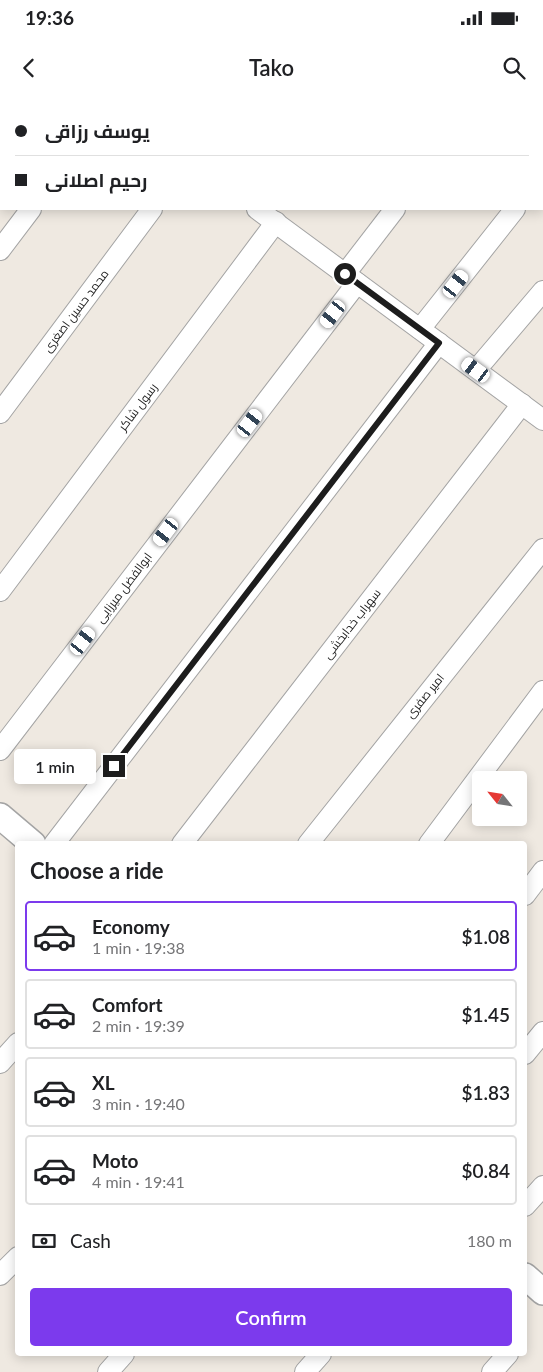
<!DOCTYPE html>
<meta charset="utf-8">
<style>
:root{--surface:#fff;--page:#f6f6f6;--text:#202124;--muted:#757577;--line:#e0e0e0;--accent:#7c3aed}
body{margin:0;font-family:Lato,Cairo,sans-serif;background:var(--page);color:var(--text);height:100vh;display:flex;flex-direction:column;font-size:19px;white-space:nowrap}
*{box-sizing:border-box;margin:0}
p{font-size:16px;color:var(--muted)}
.icon{flex:none;width:28px;height:28px;fill:none;stroke:currentColor;stroke-width:2;stroke-linecap:round;stroke-linejoin:round}
.map{position:relative;flex:1;overflow:hidden}
.drawer{position:absolute;left:15px;top:741px;width:512px;height:515px;display:flex;flex-direction:column;background:var(--surface);border-radius:5px;box-shadow:0 2px 12px #0003}
.drawer>*{flex:none}
.top-card{position:absolute;left:0px;top:0px;width:544px;height:110px;box-shadow:0 2px 12px #0003;display:grid;align-content:center;height:110px;padding:0 15px;background:var(--surface)}
.needle{width:32px;rotate:300deg}
.buttons{position:absolute;left:472px;top:671px;display:grid;gap:10px}
.buttons a{display:grid;place-items:center;width:55px;height:55px;border-radius:5px;background:var(--surface);box-shadow:0 2px 12px #0003;font-size:25px}
.end{position:absolute;width:22px;height:22px;margin:-11px;border:6px solid #1d1d1d;background:#fff;box-shadow:0 0 0 2px #fff}
.from{border-radius:50%}
.bubble{position:absolute;height:35px;border-radius:5px;background:var(--surface);box-shadow:0 2px 12px #0003;font-size:16px;font-weight:600;line-height:35px;text-align:center}
.car{position:absolute;width:15px;height:30px;margin:-15px -8px;border-radius:6px;box-shadow:0 0 4px 1px #0007;background:linear-gradient(#fff 24%,#345 0 40%,#fff 0 76%,#345 0 86%,#fff 0)}
.top-card b{display:flex;align-items:center;gap:18px;height:48px;font-size:19px}
.top-card b+b{border-top:1px solid var(--line)}
.top-card i{width:12px;height:12px;background:var(--text)}
ul{padding:0;list-style:none}
li{display:flex;align-items:center;gap:15px;height:70px;margin:0 10px 8px;padding:0 5px;border:2px solid var(--line);border-radius:5px}
li div{flex:1}
li b{display:block;font-size:19px}
li em{font-style:normal;font-weight:600}
li.on{border-color:var(--accent)}
li>.icon{width:45px;height:45px;stroke-width:1.5}
h2{padding:0 15px;font-size:22px;line-height:60px}
.pay{display:flex;align-items:center;gap:12px;height:55px;padding:0 15px;font-size:19px}
.pay p{margin-inline-start:auto}
.action{display:flex;gap:10px;margin-top:auto;padding:10px 15px}
.action a{flex:1;height:58px;border-radius:5px;background:var(--accent);color:#fff;font-size:20px;font-weight:600;line-height:58px;text-align:center}
.status{display:flex;justify-content:space-between;align-items:center;height:35px;padding:0 25px;background:var(--surface);direction:ltr}
.status svg{height:14px;fill:currentColor}
header{display:flex;justify-content:space-between;align-items:center;height:65px;padding:0 15px;background:var(--surface);font-size:22px;font-weight:600}
.map>svg:first-child{display:block}
.lines{fill:none;stroke-linecap:round;stroke-linejoin:round}
.minor-casing{stroke:#a4a4a4;stroke-width:22}
.tertiary-casing{stroke:#a4a4a4;stroke-width:28}
.minor{stroke:#fff;stroke-width:20}
.tertiary{stroke:#fff;stroke-width:25}
.route{stroke:#1d1d1d;stroke-width:6}
.labels{text-anchor:middle;stroke-width:4.5;stroke-linejoin:round;paint-order:stroke}
.street-label{font-size:12px;fill:#1d1d1d;stroke:#fff}
</style>
<div class="status"><b>19:36</b><svg viewBox="0 0 49 12"><path d="M0 12V9h3v3zM5 12V6h3v6zM10 12V3h3v9zM15 12V0h3v12zM26 1h20v11H26zM47 4h2v5h-2z"/></svg></div>
<header><svg class="icon" aria-label="back" viewBox="0 0 24 24"><path d="M15 5l-7 7 7 7"/></svg>Tako<svg class="icon" aria-label="search" viewBox="0 0 24 24"><circle cx="10" cy="10" r="6"/><path d="M15 15l6 6"/></svg></header>
<div class="map">
<svg width="543" height="1272" viewBox="0 0 543 1272">
<rect width="100%" height="100%" fill="#efe9e1"/>
<g class="lines">
<defs>
<g id="minor">
<path d="M109,0L111,1"/>
<path d="M236,1L237,0"/>
<path d="M356,1L357,0"/>
<path d="M478,1L479,0"/>
<path d="M542,74H543"/>
<path d="M257,109L543,320"/>
<path d="M0,150L31,109"/>
<path d="M345,174L395,109"/>
<path d="M420,229L515,109"/>
<path d="M476,270L543,191"/>
<path d="M0,313L152,109"/>
<path d="M0,491L276,122"/>
<path d="M0,650L357,183"/>
<path d="M54,744L439,243"/>
<path d="M182,744L522,304"/>
<path d="M308,744L543,449"/>
<path d="M429,744L543,591"/>
<path d="M525,795L543,771"/>
<path d="M525,954L543,932"/>
<path d="M0,963L18,943"/>
<path d="M525,1106L543,1086"/>
<path d="M0,1175L18,1157"/>
<path d="M108,1272L124,1254"/>
<path d="M305,1272L321,1254"/>
<path d="M492,1272L508,1254"/>
</g>
<g id="tertiary">
<path d="M0,716L33,744"/>
<path d="M525,1176L543,1192"/>
</g>
</defs>
<use href="#minor" class="minor-casing"/>
<use href="#tertiary" class="tertiary-casing"/>
<use href="#minor" class="minor"/>
<use href="#tertiary" class="tertiary"/>
</g>
<g class="lines">
<path class="route" d="M114,666L439,243L345,174"/>
</g>
<g class="labels">
<g class="street-label">
<text transform="translate(76 211) rotate(-53)" y="4">محمد حسین اصغری</text>
<text transform="translate(138 307) rotate(-53)" y="4">رسول شاکر</text>
<text transform="translate(124 488) rotate(-53)" y="4">ابوالفضل میرزایی</text>
<text transform="translate(352 524) rotate(-52)" y="4">سهراب خدابخشی</text>
<text transform="translate(425 596) rotate(-51)" y="4">امیر صفری</text>
</g>
</g>
</svg>
<div class="buttons">
<a><svg class="needle" viewBox="-14 -14 28 28"><path d="M0-13l5 13h-10z" fill="#e53935"/><path d="M0 13l5-13h-10z" fill="#757577"/></svg></a>
</div>
<i class="end from" style="left:345px;top:174px"></i>
<i class="end" style="left:114px;top:666px"></i>
<div class="bubble" style="left:14px;top:649px;width:82px">1 min</div>
<i class="car" style="left:456px;top:184px;rotate:38deg"></i>
<i class="car" style="left:333px;top:214px;rotate:217deg"></i>
<i class="car" style="left:476px;top:270px;rotate:306deg"></i>
<i class="car" style="left:250px;top:323px;rotate:37deg"></i>
<i class="car" style="left:166px;top:432px;rotate:217deg"></i>
<i class="car" style="left:83px;top:541px;rotate:37deg"></i>
<div class="top-card">
<b><i class="from"></i>یوسف رزاقی</b>
<b><i></i>رحیم اصلانی</b>
</div>
<section class="drawer">
<h2>Choose a ride</h2>
<ul>
<li class="on"><svg class="icon" aria-label="car" viewBox="0 0 24 24"><path d="M5 17H2v-5l4-1 3-4h7l3 4 3 1v5h-3M9 17h6M6 11h13"/><circle cx="7" cy="17" r="2"/><circle cx="17" cy="17" r="2"/></svg><div><b>Economy</b><p>1 min · 19:38</p></div><em>$1.08</em></li>
<li><svg class="icon" aria-label="car" viewBox="0 0 24 24"><path d="M5 17H2v-5l4-1 3-4h7l3 4 3 1v5h-3M9 17h6M6 11h13"/><circle cx="7" cy="17" r="2"/><circle cx="17" cy="17" r="2"/></svg><div><b>Comfort</b><p>2 min · 19:39</p></div><em>$1.45</em></li>
<li><svg class="icon" aria-label="car" viewBox="0 0 24 24"><path d="M5 17H2v-5l4-1 3-4h7l3 4 3 1v5h-3M9 17h6M6 11h13"/><circle cx="7" cy="17" r="2"/><circle cx="17" cy="17" r="2"/></svg><div><b>XL</b><p>3 min · 19:40</p></div><em>$1.83</em></li>
<li><svg class="icon" aria-label="car" viewBox="0 0 24 24"><path d="M5 17H2v-5l4-1 3-4h7l3 4 3 1v5h-3M9 17h6M6 11h13"/><circle cx="7" cy="17" r="2"/><circle cx="17" cy="17" r="2"/></svg><div><b>Moto</b><p>4 min · 19:41</p></div><em>$0.84</em></li>
</ul>
<div class="pay"><svg class="icon" aria-label="cash" viewBox="0 0 24 24"><path d="M3 7h18v10H3z"/><circle cx="12" cy="12" r="2"/></svg>Cash<p>180 m</p></div>
<div class="action"><a>Confirm</a></div>
</section>
</div>
